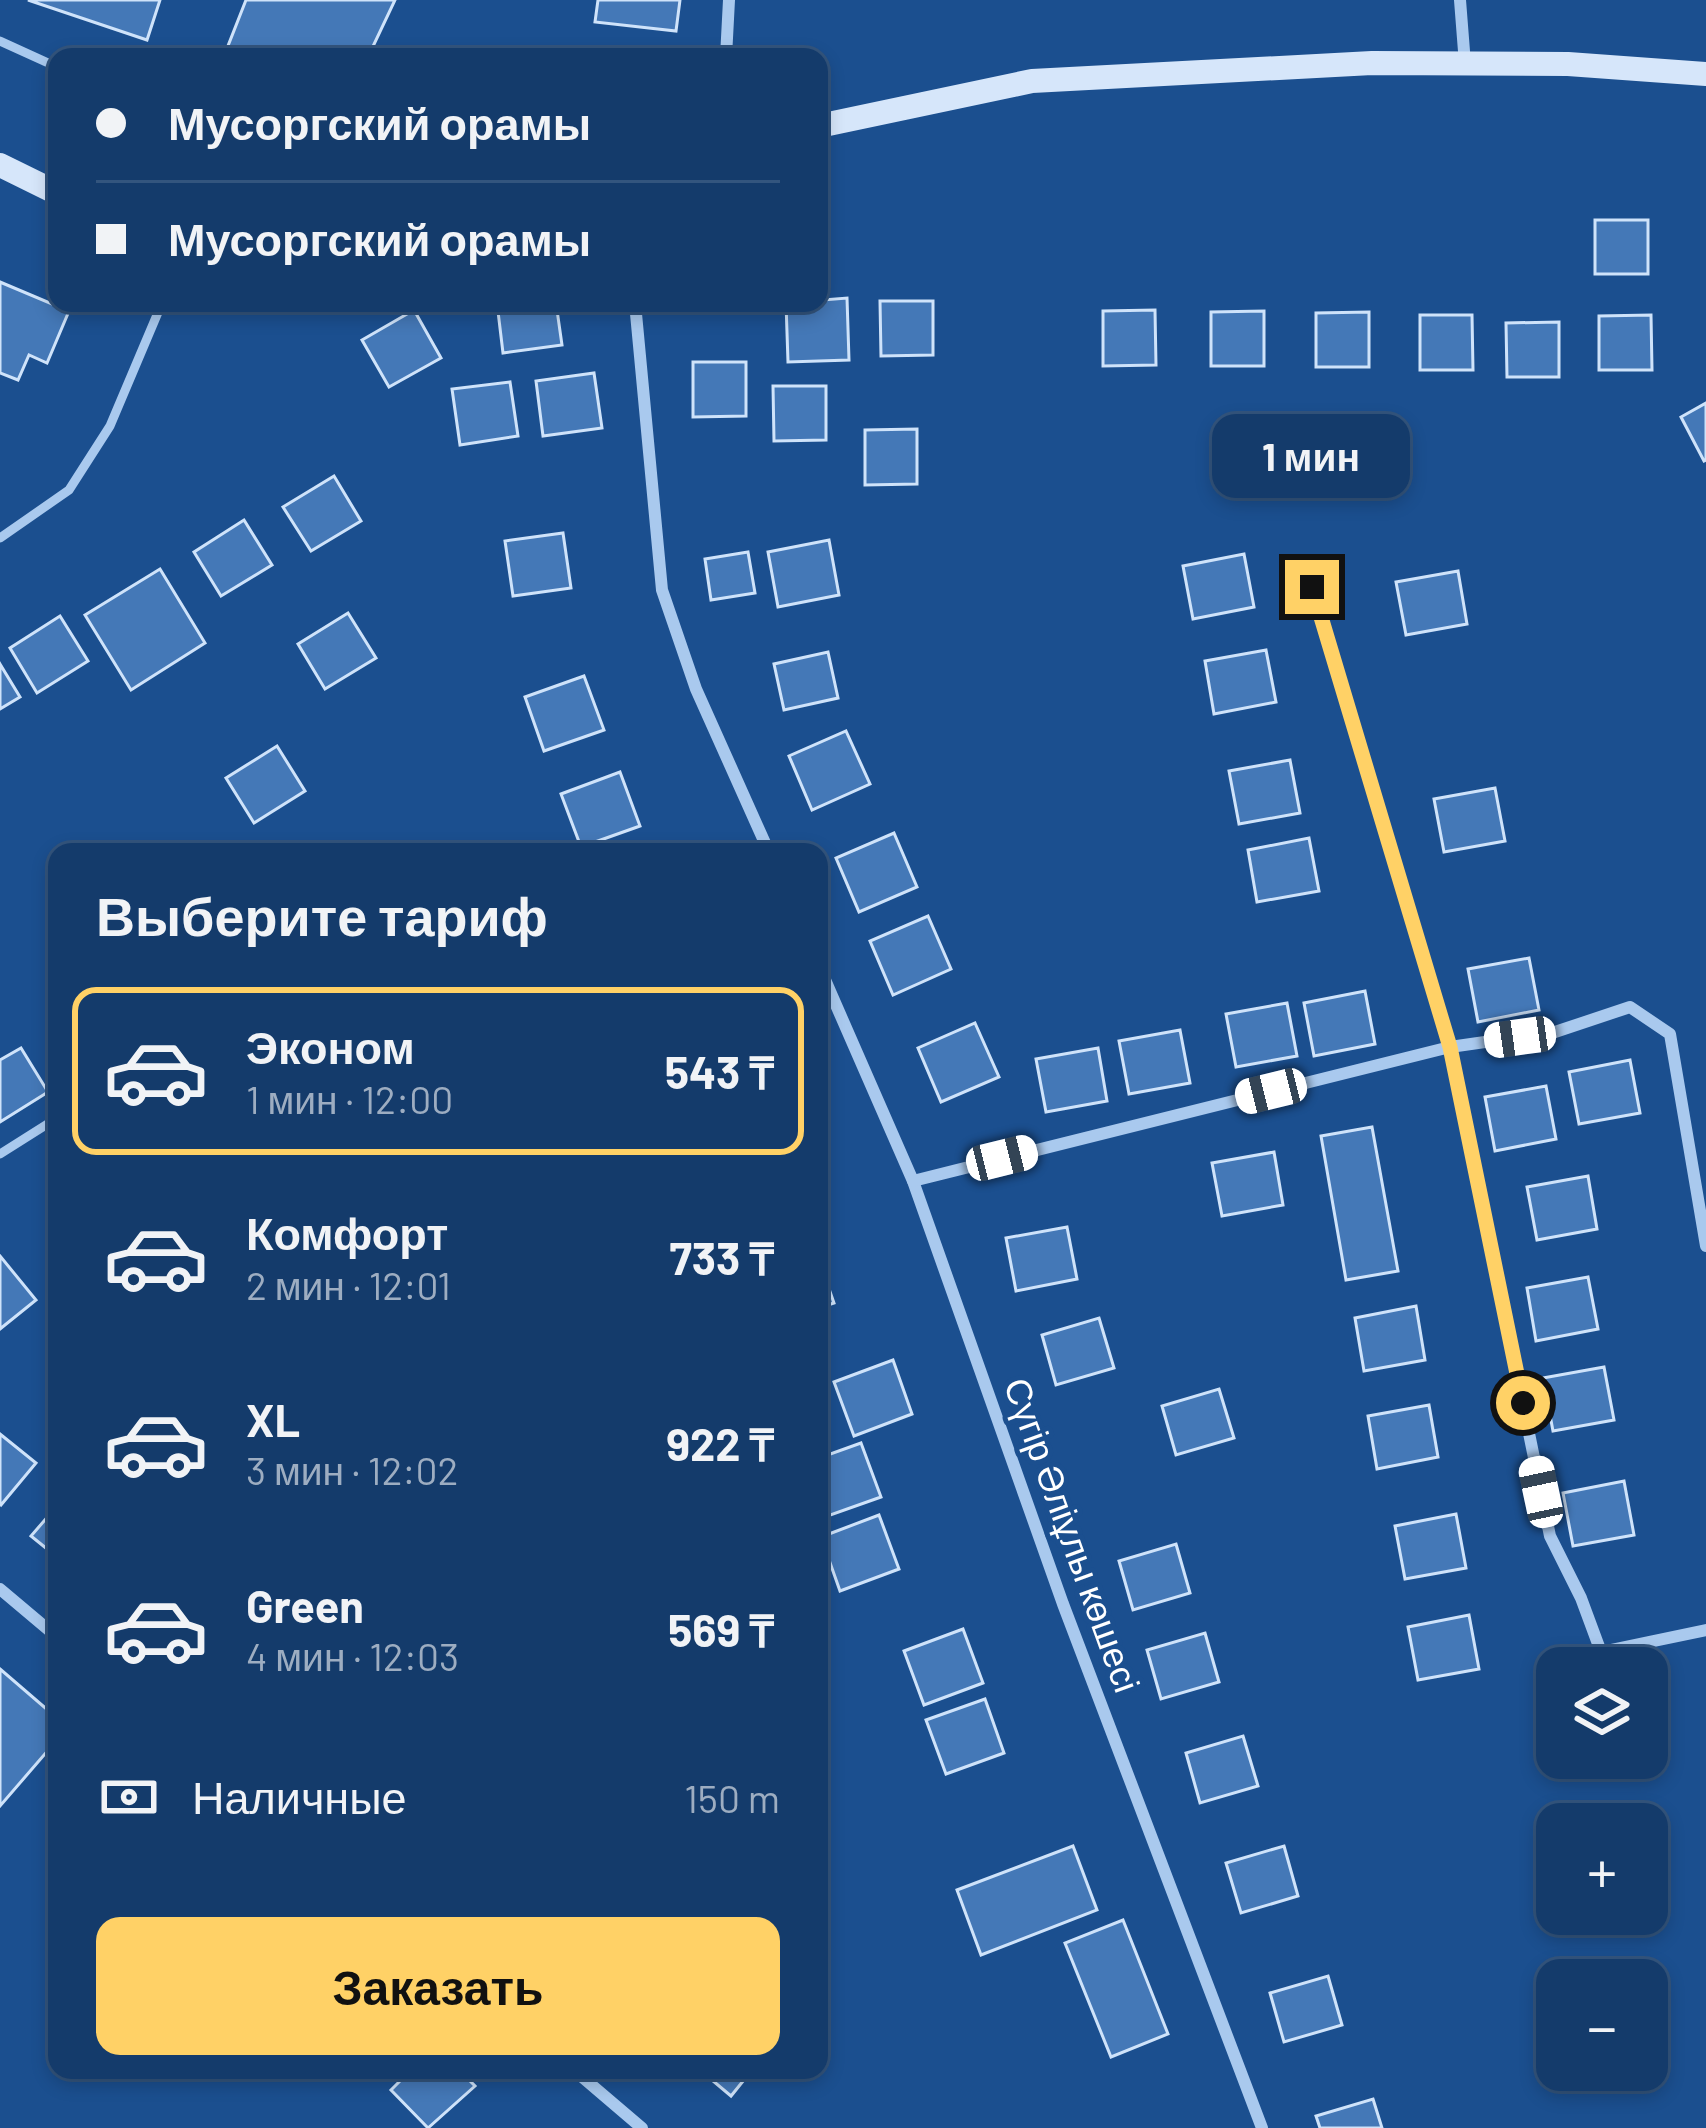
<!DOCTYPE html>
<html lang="ru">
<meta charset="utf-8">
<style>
:root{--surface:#143b6b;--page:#1d4271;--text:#f1f3f6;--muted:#9dadc1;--line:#33557e;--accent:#ffd166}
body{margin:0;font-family:Barlow,sans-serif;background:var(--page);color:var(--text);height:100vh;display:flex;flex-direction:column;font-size:45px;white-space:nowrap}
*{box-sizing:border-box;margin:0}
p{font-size:39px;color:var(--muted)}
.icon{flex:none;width:66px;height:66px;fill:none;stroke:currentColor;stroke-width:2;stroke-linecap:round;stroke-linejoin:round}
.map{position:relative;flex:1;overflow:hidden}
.drawer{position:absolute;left:48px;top:843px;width:780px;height:1236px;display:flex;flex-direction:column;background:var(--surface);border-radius:24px;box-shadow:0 6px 18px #0003,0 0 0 3px var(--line)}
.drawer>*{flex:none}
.top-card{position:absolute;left:48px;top:48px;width:780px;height:264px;border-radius:24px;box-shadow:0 6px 18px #0003,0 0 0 3px var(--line);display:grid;align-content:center;height:264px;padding:0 48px;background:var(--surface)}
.buttons{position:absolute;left:1536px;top:1647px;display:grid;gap:24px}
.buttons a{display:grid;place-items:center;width:132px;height:132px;border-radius:24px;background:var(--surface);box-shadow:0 6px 18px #0003,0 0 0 3px var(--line);font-size:60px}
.end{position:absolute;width:54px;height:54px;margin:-27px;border:15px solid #ffd166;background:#111;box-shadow:0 0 0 6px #111}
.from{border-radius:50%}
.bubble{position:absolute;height:84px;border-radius:24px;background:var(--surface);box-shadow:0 6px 18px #0003,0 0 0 3px var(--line);font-size:39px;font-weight:700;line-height:84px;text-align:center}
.car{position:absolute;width:36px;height:72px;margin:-36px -18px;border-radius:15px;box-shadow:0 0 9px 3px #0007;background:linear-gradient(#fff 24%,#345 0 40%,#fff 0 76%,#345 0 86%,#fff 0)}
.top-card b{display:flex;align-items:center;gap:42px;height:114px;font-size:45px}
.top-card b+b{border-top:3px solid var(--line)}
.top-card i{width:30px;height:30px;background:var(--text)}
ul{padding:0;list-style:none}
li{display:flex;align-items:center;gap:36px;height:168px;margin:0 24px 18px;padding:0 24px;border:6px solid transparent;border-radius:24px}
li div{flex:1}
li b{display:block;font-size:45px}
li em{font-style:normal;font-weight:700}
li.selected{border-color:var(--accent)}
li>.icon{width:108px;height:108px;stroke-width:1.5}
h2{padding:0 48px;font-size:54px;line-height:144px}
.pay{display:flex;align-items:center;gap:30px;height:132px;padding:0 48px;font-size:45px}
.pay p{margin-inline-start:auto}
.action{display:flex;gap:24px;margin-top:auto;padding:24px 48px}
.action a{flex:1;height:138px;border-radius:24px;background:var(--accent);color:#111;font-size:48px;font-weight:700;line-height:138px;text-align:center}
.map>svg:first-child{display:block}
.building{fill:#4478b7;stroke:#cfe3fa;stroke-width:3}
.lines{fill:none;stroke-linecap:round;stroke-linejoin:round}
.lane{stroke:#a9c9ee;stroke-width:9}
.street{stroke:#a9c9ee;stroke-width:12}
.secondary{stroke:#d6e6fa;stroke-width:24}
.route{stroke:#ffd166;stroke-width:15}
.labels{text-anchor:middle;stroke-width:10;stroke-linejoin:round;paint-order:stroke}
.street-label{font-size:36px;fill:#fff;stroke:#1b4f8f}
</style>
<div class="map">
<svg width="1706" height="2128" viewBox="0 0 1706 2128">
<rect width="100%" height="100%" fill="#1b4f8f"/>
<g class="building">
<path d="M28,0H160L147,40Z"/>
<path d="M246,0H395L368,57H255L226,51Z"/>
<path d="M598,0H680L676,31L595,22Z"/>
<rect x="1595" y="220" width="53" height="54"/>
<path d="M0,282L69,311L47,363L29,355L18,380L0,373Z"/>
<path d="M847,298L849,360L788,362L786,303Z"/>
<path d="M880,301H933V355L881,356Z"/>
<path d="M497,303H556L562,345L503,353Z"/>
<path d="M414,310L441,358L389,387L362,340Z"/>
<path d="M1155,310L1156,365L1103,366V311Z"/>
<path d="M1264,311V366H1211V312Z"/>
<path d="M1369,312V367H1316V313Z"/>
<path d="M1420,315H1472L1473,370H1420Z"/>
<path d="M1651,315L1652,370H1599V316Z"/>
<path d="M1559,322V377H1507L1506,323Z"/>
<path d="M693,362H746V416L693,417Z"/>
<path d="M594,373L602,428L543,436L536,381Z"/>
<path d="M510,382L518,436L460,445L452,389Z"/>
<path d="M773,386H826V440L774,441Z"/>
<path d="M1706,403V460L1704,461L1681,417Z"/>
<path d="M917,429V484L865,485V430Z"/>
<path d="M334,476L361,521L311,551L283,507Z"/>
<path d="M244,520L272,565L221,596L194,552Z"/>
<path d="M563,533L571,588L513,596L505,541Z"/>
<path d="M829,540L839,595L778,607L768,552Z"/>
<path d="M748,552L755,593L711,600L705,559Z"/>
<path d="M1244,554L1254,607L1193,619L1183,566Z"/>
<path d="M160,569L205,643L131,690L85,615Z"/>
<path d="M1458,571L1467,624L1406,635L1396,582Z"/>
<path d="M348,613L376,658L325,689L298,644Z"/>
<path d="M60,616L88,661L37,693L10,648Z"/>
<path d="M1266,650L1276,702L1214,714L1205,661Z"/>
<path d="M828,652L838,698L784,710L774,664Z"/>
<path d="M0,664L20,697L0,709Z"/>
<path d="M584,676L604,730L544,751L525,697Z"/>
<path d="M846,731L870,784L812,810L789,756Z"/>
<path d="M277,746L305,791L254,823L226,778Z"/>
<path d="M1290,760L1300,813L1239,824L1229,771Z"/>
<path d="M620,772L640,826L581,847L561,794Z"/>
<path d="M1495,788L1505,841L1444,852L1434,799Z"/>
<path d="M894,833L917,887L859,912L836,858Z"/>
<path d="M1309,838L1319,891L1257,902L1248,850Z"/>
<path d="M928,916L951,969L893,995L870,941Z"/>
<path d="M1529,958L1539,1010L1478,1022L1468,969Z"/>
<path d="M1365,991L1375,1044L1314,1056L1304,1003Z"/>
<path d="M1287,1003L1297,1056L1236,1067L1226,1014Z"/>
<path d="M975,1023L999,1077L941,1102L918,1048Z"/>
<path d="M1180,1030L1190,1083L1129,1094L1119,1041Z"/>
<path d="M21,1048L48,1092L0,1122V1060Z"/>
<path d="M1098,1048L1107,1101L1046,1112L1036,1059Z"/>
<path d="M1630,1060L1640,1113L1579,1124L1569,1072Z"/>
<path d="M1546,1086L1556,1139L1495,1151L1485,1097Z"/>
<path d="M1372,1127L1398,1271L1346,1280L1321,1136Z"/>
<path d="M1274,1152L1283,1205L1222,1216L1212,1163Z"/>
<path d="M1588,1176L1597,1229L1537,1240L1527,1187Z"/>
<path d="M1067,1227L1077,1279L1016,1291L1006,1238Z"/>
<path d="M0,1256L36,1300L0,1329Z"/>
<path d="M819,1260L834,1303L819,1308Z"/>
<path d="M1588,1277L1598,1329L1536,1341L1527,1288Z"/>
<path d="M1416,1306L1425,1360L1364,1371L1355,1318Z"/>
<path d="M1099,1318L1114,1368L1056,1385L1042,1335Z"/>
<path d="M893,1360L912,1414L854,1436L834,1382Z"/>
<path d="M1604,1367L1614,1420L1553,1431L1543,1378Z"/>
<path d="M1219,1389L1234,1438L1176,1455L1162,1406Z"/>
<path d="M1429,1405L1438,1457L1377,1469L1368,1416Z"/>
<path d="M0,1434L36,1463L1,1505L0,1504Z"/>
<path d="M861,1443L881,1497L822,1518L819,1458Z"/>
<path d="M1624,1481L1634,1535L1573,1546L1563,1493Z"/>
<path d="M57,1506V1557L31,1536Z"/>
<path d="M1456,1514L1466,1568L1405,1579L1395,1526Z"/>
<path d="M879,1515L899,1569L840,1591L821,1537Z"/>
<path d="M1176,1544L1190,1593L1133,1610L1119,1561Z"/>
<path d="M1469,1615L1479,1669L1418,1680L1408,1627Z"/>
<path d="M963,1629L983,1683L924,1705L904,1651Z"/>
<path d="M1205,1633L1219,1682L1161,1699L1147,1650Z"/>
<path d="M0,1669L57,1718V1740L0,1806Z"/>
<path d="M985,1699L1004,1753L946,1774L926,1720Z"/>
<path d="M1243,1736L1258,1786L1200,1803L1186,1753Z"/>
<path d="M1073,1846L1097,1910L981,1955L957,1890Z"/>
<path d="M1284,1846L1298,1896L1241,1913L1226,1863Z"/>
<path d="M1123,1920L1168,2034L1111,2057L1065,1943Z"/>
<path d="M1328,1976L1342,2025L1284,2042L1270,1993Z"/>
<path d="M411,2070H459L475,2086L428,2128L391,2090Z"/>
<path d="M700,2070H752L731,2096Z"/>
<path d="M1373,2099L1382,2128H1320L1316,2116Z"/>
</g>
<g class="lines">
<g class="lane">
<path d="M0,41L57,67"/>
<path d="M0,538L69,490L110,426L162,303"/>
<path d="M0,1154L57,1118"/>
</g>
<g class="street">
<path d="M1460,0L1465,64"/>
<path d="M726,57L729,0"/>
<path d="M635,303L662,590L696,689L769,852"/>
<path d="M1312,587L1450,1047L1550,1536L1581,1598L1601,1652L1706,1630"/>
<path d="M819,966L913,1181L1063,1604L1262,2128"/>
<path d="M913,1181L1450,1047L1555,1032L1630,1007L1670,1034L1706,1246"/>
<path d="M0,1589L57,1637"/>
<path d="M574,2070L642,2128"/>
</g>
<g class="secondary">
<path d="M819,126L1032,81L1372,63L1568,64L1706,74"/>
<path d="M0,165L57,193"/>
</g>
</g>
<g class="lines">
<path class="route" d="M1312,587L1450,1047L1523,1403"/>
</g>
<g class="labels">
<g class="street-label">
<text transform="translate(1072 1535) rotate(70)" y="13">Сүгір Әліұлы көшесі</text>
</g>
</g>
</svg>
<div class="buttons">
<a><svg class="icon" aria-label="layers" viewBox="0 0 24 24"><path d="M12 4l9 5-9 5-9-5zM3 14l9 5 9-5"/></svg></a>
<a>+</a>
<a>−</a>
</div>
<i class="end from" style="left:1523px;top:1403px"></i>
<i class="end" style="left:1312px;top:587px"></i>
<div class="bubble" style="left:1212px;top:414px;width:198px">1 мин</div>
<i class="car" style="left:1520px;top:1037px;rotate:262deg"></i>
<i class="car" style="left:1271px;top:1091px;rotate:256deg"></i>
<i class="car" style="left:1002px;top:1158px;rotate:76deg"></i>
<i class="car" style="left:1541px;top:1492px;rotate:348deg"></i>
<div class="top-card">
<b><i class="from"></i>Мусоргский орамы</b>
<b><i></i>Мусоргский орамы</b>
</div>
<section class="drawer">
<h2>Выберите тариф</h2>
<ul>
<li class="selected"><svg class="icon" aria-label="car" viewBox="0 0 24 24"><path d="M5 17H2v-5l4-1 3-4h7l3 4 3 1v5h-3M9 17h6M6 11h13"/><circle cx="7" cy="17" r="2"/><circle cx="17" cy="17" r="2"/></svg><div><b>Эконом</b><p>1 мин · 12:00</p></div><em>543 ₸</em></li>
<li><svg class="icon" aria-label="car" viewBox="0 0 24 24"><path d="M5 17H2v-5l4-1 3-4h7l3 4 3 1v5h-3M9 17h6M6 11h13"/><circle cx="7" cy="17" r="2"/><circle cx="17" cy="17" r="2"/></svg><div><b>Комфорт</b><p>2 мин · 12:01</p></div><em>733 ₸</em></li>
<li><svg class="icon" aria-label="car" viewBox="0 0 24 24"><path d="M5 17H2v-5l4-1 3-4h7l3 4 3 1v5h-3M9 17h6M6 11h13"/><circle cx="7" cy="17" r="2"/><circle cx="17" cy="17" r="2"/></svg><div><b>XL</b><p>3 мин · 12:02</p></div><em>922 ₸</em></li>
<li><svg class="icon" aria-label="car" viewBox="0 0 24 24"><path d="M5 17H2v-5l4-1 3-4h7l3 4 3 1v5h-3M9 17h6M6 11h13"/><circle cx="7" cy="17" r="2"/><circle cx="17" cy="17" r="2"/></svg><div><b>Green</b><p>4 мин · 12:03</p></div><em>569 ₸</em></li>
</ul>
<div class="pay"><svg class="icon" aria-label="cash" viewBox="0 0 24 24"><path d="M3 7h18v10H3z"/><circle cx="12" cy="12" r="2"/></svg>Наличные<p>150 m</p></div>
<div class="action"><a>Заказать</a></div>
</section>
</div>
